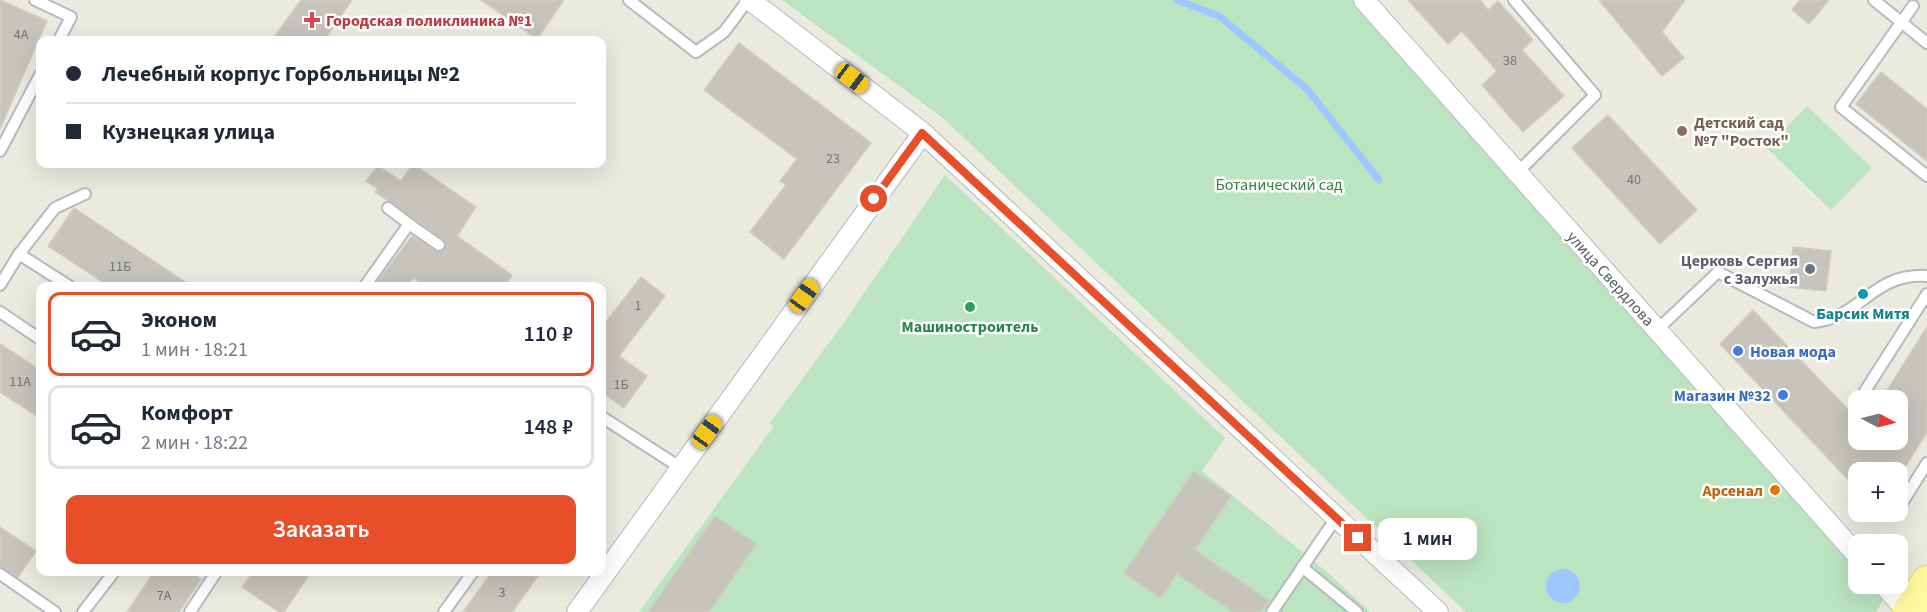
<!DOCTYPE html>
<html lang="ru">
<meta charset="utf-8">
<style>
:root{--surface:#fff;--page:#f2f2f3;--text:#1f2937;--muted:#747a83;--line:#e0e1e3;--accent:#e84e29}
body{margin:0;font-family:"Source Sans 3",sans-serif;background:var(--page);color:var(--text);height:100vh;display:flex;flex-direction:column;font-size:22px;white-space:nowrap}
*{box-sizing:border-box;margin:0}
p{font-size:20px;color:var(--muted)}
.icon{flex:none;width:33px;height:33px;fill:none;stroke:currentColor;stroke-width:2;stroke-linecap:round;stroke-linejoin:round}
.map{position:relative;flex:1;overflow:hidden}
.drawer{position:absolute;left:36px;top:282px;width:570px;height:294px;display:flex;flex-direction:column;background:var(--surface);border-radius:12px;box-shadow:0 6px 24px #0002}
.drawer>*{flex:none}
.guide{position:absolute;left:36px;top:36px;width:570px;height:132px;border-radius:12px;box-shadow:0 6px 24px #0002;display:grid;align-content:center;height:132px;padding:0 30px;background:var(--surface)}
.needle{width:39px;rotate:97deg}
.tools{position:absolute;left:1848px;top:390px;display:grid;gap:12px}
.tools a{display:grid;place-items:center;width:60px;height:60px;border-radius:12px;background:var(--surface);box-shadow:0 6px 24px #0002;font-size:30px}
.end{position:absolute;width:27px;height:27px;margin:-14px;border:8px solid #e84e29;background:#fff;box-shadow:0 0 0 3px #fff}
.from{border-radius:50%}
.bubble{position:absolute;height:42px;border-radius:12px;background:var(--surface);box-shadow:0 6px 24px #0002;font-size:20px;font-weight:600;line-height:42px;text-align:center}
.car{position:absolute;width:18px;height:36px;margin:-18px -9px;border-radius:8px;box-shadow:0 0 4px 2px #0007;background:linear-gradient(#f5c518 24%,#345 0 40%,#f5c518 0 76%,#345 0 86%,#f5c518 0)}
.guide b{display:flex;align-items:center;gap:21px;height:57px;font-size:22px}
.guide b+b{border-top:2px solid var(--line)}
.guide i{width:15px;height:15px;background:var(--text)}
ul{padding:10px 0 0;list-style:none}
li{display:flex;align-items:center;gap:18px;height:84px;margin:0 12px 9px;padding:0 18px;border:3px solid var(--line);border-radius:12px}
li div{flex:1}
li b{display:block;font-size:22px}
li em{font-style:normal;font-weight:600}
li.current{border-color:var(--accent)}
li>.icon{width:54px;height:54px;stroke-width:1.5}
.primary-button{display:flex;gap:12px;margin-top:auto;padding:12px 30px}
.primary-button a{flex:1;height:69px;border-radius:12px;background:var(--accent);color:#fff;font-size:24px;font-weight:600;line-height:69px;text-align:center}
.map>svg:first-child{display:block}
.green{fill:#bbe4c0}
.water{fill:#9cc8ff}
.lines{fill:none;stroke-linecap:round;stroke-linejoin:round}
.stream{stroke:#9cc8ff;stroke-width:7}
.building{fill:#c6c4bc;stroke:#d0ccbe;stroke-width:1.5}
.lane-casing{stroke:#b7b9be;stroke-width:14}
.street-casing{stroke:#b7b9be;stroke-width:22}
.primary-casing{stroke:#f0d753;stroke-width:34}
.lane{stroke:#fff;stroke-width:10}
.street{stroke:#fff;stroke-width:20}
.primary{stroke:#fffaa1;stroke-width:32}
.route{stroke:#e84e29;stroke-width:8}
.health-dot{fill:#e0444e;stroke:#fff;stroke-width:2}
.education-dot{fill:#8d6e63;stroke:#fff;stroke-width:2}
.worship-dot{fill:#6b7280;stroke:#fff;stroke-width:2}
.culture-dot{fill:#0f9aa8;stroke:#fff;stroke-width:2}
.leisure-dot{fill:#2e9e5b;stroke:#fff;stroke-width:2}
.shop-dot{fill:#3f7fe0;stroke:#fff;stroke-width:2}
.food-dot{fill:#e8710a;stroke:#fff;stroke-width:2}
.labels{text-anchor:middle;stroke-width:5;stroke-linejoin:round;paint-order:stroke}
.number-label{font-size:14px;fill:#747577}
.health-label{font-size:16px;font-weight:bold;fill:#be3a42;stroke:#fff;text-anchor:start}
.education-label{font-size:16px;font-weight:bold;fill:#785e54;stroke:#fff;text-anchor:start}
.park-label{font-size:16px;fill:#348341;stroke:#fff}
.worship-label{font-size:16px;font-weight:bold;fill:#5b616d;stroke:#fff;text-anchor:end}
.street-label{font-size:16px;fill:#585b60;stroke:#fff}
.culture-label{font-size:16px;font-weight:bold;fill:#0d838f;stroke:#fff}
.leisure-label{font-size:16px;font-weight:bold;fill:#27864d;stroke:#fff}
.shop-label{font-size:16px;font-weight:bold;fill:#366cbe;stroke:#fff;text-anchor:start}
.food-label{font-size:16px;font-weight:bold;fill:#c56008;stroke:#fff;text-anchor:end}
</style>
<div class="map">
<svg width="1927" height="612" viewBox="0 0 1927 612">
<rect width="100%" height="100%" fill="#ebeadf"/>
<g class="green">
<path d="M782,0H1360L1858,553V584H1886L1890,589L1876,612H1466L943,118Z"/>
<path d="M1807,106L1872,168L1831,210L1767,148Z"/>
<path d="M945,175L1225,438L1202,471L1327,572L1370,612H639L774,426L770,423L845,321Z"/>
</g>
<circle class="water" cx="1563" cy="586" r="17"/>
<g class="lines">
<path class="stream" d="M1177,0L1219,16L1307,89L1379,180"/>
</g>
<g class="building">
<path d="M0,0L47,21L0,129Z"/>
<path d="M301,0H352L324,40H272Z"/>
<path d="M481,0H564L537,39Z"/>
<path d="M1408,0H1480L1488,10L1498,1L1533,40L1522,50L1564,96L1523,132L1482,85L1497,71L1462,31L1448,44Z"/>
<path d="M1599,0H1685L1662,32L1684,58L1662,76Z"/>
<path d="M1800,0H1829L1809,24L1792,10Z"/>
<path d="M739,43L871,143L784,259L750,232L786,185L780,181L797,159L704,90Z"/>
<path d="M1881,72L1927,109V161L1856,104Z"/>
<path d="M1608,115L1697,210L1660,244L1572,148Z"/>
<path d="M413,164L476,207L457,236L512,275L505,286H425L413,278L407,286H374L412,236L438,252L443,251L446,246L443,239L375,192L378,189L366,181L378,166L401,181Z"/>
<path d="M74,208L191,286H109L48,246Z"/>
<path d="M1793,247L1831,251L1826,291L1789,287Z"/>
<path d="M641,277L665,296L619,356L647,376L624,408L602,392V327Z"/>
<path d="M1753,310L1858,420V440H1898V400H1881L1927,327V432L1902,472H1858V490L1720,344Z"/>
<path d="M0,344L40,370V418L0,392Z"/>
<path d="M1194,471L1231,496L1195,550L1269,601L1261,612H1233L1177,574L1161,598L1124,573Z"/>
<path d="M715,516L756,544L709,612H648Z"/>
<path d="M0,527L36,551L18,577L0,567Z"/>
<path d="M154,572H190L201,579L179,612H127Z"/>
<path d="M253,572H311L284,612H279L242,587Z"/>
<path d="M492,572H541L512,612H463Z"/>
</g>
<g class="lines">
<defs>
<g id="lane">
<path d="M35,0L71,17L59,40"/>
<path d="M629,0L696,52L724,32L748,0"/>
<path d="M1514,0L1595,95L1518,172"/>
<path d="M1874,0L1927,43"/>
<path d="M1913,6L1841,107L1927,176"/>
<path d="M0,151L40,75"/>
<path d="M388,208L409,224"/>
<path d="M19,254L55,208L85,194"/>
<path d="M0,285L19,254L69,286"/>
<path d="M365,286L409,224L439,245"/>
<path d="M0,312L40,339"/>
<path d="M1657,330L1718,272L1814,322C1863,317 1871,273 1927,276"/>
<path d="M1865,391L1927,294"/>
<path d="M602,417L681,468"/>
<path d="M1902,503L1927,463"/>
<path d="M1302,567L1357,612"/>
<path d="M0,574L55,612"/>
<path d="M83,612L114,572"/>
<path d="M190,612L215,574L210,572"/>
<path d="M444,612L473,572"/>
<path d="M1272,612L1336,518"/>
</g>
<g id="street">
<path d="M750,0L923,133L1438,612"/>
<path d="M1364,0L1858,556"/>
<path d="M1883,584L1908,612"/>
<path d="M577,612L923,133"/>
</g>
<path id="primary" d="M1909,612L1927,582"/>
</defs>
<use href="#lane" class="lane-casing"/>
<use href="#street" class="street-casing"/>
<use href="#primary" class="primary-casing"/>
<use href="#lane" class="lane"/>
<use href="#street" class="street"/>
<use href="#primary" class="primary"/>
</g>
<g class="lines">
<path class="route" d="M874,199L922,133L1358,538"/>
</g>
<path class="health-dot" d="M309 11h6v6h6v6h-6v6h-6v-6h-6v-6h6z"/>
<circle class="education-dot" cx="1682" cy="131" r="6"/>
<circle class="worship-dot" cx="1810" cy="269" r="6"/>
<circle class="culture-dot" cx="1863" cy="294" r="6"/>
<circle class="leisure-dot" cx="970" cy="307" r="6"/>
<g class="shop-dot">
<circle cx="1738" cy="351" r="6"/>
<circle cx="1783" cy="395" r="6"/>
</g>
<circle class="food-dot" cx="1775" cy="490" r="6"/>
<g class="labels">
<g class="number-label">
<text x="21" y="39">4А</text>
<text x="1510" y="65">38</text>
<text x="833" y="163">23</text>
<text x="1634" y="184">40</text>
<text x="120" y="271">11Б</text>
<text x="638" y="310">1</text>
<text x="20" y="386">11А</text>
<text x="621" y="389">1Б</text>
<text x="502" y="597">3</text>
<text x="164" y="600">7А</text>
</g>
<g class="health-label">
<text x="326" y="26">Городская поликлиника №1</text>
</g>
<g class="education-label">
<text x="1694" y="128">Детский сад<tspan x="1694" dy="18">№7 "Росток"</tspan></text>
</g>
<g class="park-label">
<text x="1279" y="190">Ботанический сад</text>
</g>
<g class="worship-label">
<text x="1798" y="266">Церковь Сергия<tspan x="1798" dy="18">с Залужья</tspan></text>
</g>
<g class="street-label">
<text transform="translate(1611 278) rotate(48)" y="6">улица Свердлова</text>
</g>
<g class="culture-label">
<text x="1863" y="319">Барсик Митя</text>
</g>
<g class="leisure-label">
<text x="970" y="332">Машиностроитель</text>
</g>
<g class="shop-label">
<text x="1750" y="357">Новая мода</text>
<text x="1771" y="401" text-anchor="end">Магазин №32</text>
</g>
<g class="food-label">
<text x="1763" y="496">Арсенал</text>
</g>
</g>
</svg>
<div class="tools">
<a><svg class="needle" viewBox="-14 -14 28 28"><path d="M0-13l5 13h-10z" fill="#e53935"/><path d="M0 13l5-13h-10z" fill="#747a83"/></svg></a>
<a>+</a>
<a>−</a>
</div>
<i class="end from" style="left:874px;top:199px"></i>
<i class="end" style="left:1358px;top:538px"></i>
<div class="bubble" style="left:1378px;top:518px;width:99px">1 мин</div>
<i class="car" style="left:852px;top:78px;rotate:127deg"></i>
<i class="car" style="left:804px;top:296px;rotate:35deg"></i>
<i class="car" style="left:707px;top:432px;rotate:36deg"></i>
<div class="guide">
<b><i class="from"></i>Лечебный корпус Горбольницы №2</b>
<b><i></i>Кузнецкая улица</b>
</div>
<section class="drawer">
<ul>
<li class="current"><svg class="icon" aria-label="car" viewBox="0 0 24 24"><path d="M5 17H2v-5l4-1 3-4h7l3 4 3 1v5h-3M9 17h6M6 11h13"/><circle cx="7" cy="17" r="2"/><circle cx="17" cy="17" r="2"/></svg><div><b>Эконом</b><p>1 мин · 18:21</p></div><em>110 ₽</em></li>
<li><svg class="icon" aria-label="car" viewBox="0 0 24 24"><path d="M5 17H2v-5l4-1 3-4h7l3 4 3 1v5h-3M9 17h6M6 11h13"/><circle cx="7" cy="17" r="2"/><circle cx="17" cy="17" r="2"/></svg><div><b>Комфорт</b><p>2 мин · 18:22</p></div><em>148 ₽</em></li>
</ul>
<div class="primary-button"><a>Заказать</a></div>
</section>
</div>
